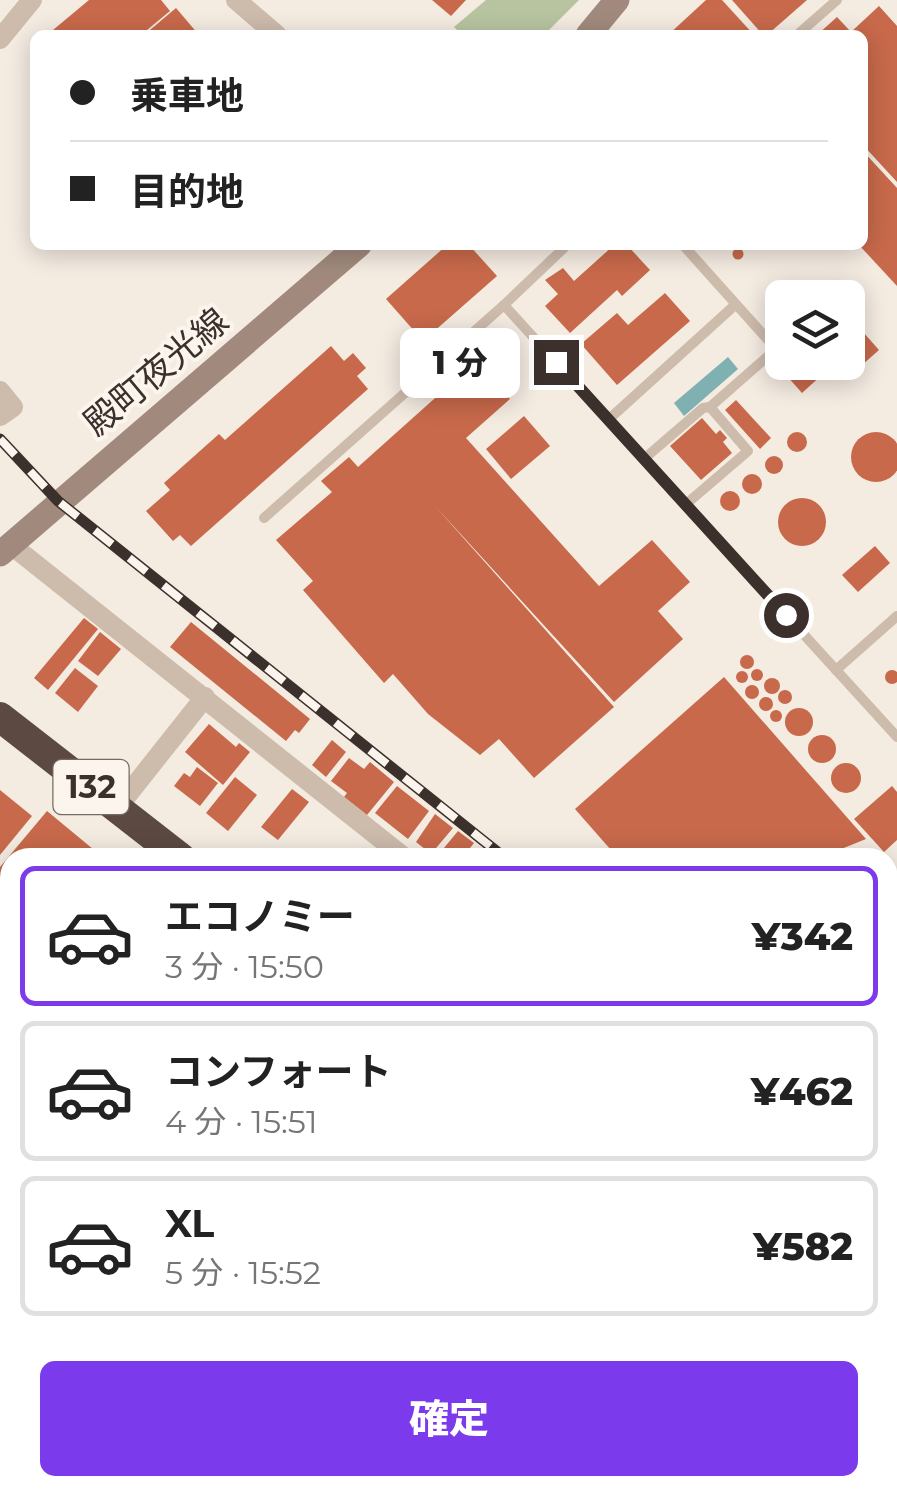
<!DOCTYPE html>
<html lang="ja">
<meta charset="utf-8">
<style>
:root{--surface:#fff;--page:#f6f6f6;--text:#222;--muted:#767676;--line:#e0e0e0;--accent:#7c3aed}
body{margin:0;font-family:Montserrat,"Noto Sans JP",sans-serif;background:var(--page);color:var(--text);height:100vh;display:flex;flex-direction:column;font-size:38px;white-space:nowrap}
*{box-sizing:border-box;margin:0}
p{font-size:32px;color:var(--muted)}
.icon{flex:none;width:55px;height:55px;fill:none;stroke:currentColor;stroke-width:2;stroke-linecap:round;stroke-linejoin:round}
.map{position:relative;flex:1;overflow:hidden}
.drawer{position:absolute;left:0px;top:848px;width:898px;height:648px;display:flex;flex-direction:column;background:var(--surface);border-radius:30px 30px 0 0;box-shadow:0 5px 25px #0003}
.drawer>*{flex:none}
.guide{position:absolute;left:30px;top:30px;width:838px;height:220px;border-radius:15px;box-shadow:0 5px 25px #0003;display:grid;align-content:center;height:220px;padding:0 40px;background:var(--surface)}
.controls{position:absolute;left:765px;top:280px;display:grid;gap:20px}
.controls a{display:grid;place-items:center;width:100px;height:100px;border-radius:15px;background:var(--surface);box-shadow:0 5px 25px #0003;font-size:50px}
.end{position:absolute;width:45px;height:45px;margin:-22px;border:12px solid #3b302b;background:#fff;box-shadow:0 0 0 5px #fff}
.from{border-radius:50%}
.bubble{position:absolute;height:70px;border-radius:15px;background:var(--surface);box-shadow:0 5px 25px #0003;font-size:32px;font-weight:800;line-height:70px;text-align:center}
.guide b{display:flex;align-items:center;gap:35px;height:95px;font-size:38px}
.guide b+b{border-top:2px solid var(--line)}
.guide i{width:25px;height:25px;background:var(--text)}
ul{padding:18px 0 0;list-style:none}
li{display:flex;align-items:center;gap:30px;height:140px;margin:0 20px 15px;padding:0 20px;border:5px solid var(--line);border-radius:15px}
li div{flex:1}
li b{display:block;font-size:38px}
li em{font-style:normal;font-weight:800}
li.active{border-color:var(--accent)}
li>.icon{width:90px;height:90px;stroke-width:1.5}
.cta{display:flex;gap:20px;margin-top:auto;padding:20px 40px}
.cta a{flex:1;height:115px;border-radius:15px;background:var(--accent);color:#fff;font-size:40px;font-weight:800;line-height:115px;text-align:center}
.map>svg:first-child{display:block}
.green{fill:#b8c4a0}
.water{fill:#7fb0b2}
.building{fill:#c8694b}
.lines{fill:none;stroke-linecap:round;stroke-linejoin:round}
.lane{stroke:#cdbbac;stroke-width:10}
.street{stroke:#cdbbac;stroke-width:20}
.secondary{stroke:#a18a7d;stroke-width:25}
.highway{stroke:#5c4a42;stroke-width:30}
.rail-casing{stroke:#3b302b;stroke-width:11}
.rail{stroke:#fbf5ee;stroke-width:8;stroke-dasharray:22;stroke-linecap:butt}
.route{stroke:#3b302b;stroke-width:12}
.labels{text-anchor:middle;stroke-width:8;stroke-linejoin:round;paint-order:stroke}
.shield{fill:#fbf5ee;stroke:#756b66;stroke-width:2.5}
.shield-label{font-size:32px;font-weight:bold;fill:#3b302b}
.street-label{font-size:35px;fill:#3b302b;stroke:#fbf5ee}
</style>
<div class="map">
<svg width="897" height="1493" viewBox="0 0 897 1493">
<rect width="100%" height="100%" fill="#f4ebe1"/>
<path class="green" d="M486,0H579L544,35H462L454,27Z"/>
<path class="water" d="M728,357L738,369L684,416L674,403Z"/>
<g class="building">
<path d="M89,0H161L170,11L141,35H47Z"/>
<path d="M432,0H466L451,16Z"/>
<path d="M706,0H722L754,35H668Z"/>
<path d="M732,0H807L767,35H763Z"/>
<path d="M879,6L897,26V182L862,144V35H817L837,17L851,32Z"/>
<path d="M176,8L199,35H144Z"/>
<path d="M862,150L897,188V286L859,245H862Z"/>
<path d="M447,245H469L497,276L423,341L386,299Z"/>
<path d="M614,245H627L650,270L622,296L617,290L570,333L545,306L558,294L545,280L563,268L574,281Z"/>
<circle cx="738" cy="254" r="5.5"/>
<path d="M665,293L690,321L617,385L581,344L617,313L628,325Z"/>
<path d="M848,315L879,350L853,373L843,362H848Z"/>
<path d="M331,346L344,361L353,353L366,368L357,376L368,389L191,546L180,535L173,541L146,511L170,490L164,483L219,434L225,440Z"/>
<path d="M482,356L514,392L508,397L510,399L466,438L599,586L652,540L690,582L658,611L683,639L614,702L435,506L614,707L534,778L499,739L480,755L428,714L393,674L384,683L303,590L313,581L276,540L332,492L321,481L349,457L358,467Z"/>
<path d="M784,362H813L823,374L802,393L786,375L791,370Z"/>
<path d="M736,400L771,438L760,449L725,410Z"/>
<path d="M524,416L550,446L511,479L486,449Z"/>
<path d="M702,418L716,434L720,430L727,438L723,442L732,453L701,480L670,446Z"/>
<circle cx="797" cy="442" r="10"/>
<circle cx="876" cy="457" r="25"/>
<circle cx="774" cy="465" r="9"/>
<circle cx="752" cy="484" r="10"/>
<circle cx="730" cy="501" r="10"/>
<circle cx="802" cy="522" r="24"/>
<path d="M875,546L890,563L858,592L842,575Z"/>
<path d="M84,618L98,629L48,690L34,678Z"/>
<path d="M191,622L310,719L299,733L295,730L286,741L170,647Z"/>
<path d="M100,632L121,649L98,676L78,661Z"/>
<circle cx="747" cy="662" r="7"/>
<path d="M75,668L98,686L78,712L55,693Z"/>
<circle cx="757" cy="675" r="6"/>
<circle cx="892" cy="677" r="7"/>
<circle cx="742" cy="677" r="6"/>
<path d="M724,677L866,839L819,858H618L575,809Z"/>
<circle cx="772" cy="686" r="8"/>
<circle cx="752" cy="692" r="7"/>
<circle cx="785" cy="697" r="7"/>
<circle cx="766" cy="704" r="7"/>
<circle cx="799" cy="722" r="14"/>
<circle cx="776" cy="716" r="6"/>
<path d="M209,724L236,747L239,743L250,752L223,785L185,752Z"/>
<circle cx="822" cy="749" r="14"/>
<path d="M332,740L346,752L326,777L312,765Z"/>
<path d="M349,758L364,769L370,762L394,782L367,815L344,797L347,793L331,781Z"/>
<circle cx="846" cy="778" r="15"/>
<path d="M197,767L218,783L200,806L174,786L184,773L190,777Z"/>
<path d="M235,777L257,795L228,831L206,813Z"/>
<path d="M397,786L429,811L408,839L375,813Z"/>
<path d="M892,786L897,792V840L884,852L854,819Z"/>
<path d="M292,789L309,802L278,840L261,827Z"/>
<path d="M0,790L32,816L0,855Z"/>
<path d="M47,811L99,854L96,858H10V915L5,914L0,910V867Z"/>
<path d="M435,814L453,828L431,854L416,842Z"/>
<path d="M458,831L474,843L462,858H443L439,854Z"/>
<path d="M897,912V965L888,945V917Z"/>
<path d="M10,949V1051L0,1030V953Z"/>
<path d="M0,1056L10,1077V1155L0,1160Z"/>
<path d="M893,1195H897V1212L888,1208V1197Z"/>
<path d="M897,1245V1268L888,1249Z"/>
<path d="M10,1296V1379L0,1384V1301Z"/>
<path d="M129,1485H229L212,1493H119L118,1490Z"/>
<path d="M509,1485H545L528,1493H513Z"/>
<path d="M633,1485H672L677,1493H638Z"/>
<path d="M782,1485H807L811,1493H786Z"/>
</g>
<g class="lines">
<g class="lane">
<path d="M797,35L837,0"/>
<path d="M683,245L776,349L710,407"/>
<path d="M504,305L897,737"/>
<path d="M608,420L735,305"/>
<path d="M645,458L703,408L710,407L748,451L685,505"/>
<path d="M264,518L504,305L567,245"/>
<path d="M836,670L897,616"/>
<path d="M888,1004L897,1000"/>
<path d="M888,1077L897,1097"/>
<path d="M458,1485L462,1493"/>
</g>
<g class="street">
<path d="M236,0L277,35"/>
<path d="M0,39L32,0"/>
<path d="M0,391L13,407L0,416"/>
<path d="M10,544L405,858"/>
<path d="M117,808L205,697"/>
<path d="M888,885L897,880"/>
</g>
<g class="secondary">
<path d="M588,35L617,0"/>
<path d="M0,554L359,245"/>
<path d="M0,1459L10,1454"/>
</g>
<g class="highway">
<path d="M0,717L181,858"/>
<path d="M724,1485L728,1493"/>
</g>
<defs>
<g id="rail">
<path d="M0,439L58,501L505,858"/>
<path d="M888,1341L897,1360"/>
</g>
</defs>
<use href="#rail" class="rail-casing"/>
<use href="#rail" class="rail"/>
</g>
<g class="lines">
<path class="route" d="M556,362L786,615"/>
</g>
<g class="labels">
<rect class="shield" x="53.5" y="760" width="75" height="54" rx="8"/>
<g class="shield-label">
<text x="91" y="798">132</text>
</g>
<g class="street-label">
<text transform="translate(156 372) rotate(-40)" y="12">殿町夜光線</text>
</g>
</g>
</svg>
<div class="controls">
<a><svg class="icon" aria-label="layers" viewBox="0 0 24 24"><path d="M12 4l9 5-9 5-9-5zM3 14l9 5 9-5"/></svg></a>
</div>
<i class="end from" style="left:786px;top:615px"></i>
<i class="end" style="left:556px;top:362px"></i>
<div class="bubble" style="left:400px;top:328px;width:120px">1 分</div>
<div class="guide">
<b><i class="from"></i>乗車地</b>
<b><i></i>目的地</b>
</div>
<section class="drawer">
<ul>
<li class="active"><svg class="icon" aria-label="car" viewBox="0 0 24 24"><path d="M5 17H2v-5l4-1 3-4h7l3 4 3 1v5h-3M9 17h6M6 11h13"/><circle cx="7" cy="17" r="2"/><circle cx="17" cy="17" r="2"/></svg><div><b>エコノミー</b><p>3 分 · 15:50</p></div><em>¥342</em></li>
<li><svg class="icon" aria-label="car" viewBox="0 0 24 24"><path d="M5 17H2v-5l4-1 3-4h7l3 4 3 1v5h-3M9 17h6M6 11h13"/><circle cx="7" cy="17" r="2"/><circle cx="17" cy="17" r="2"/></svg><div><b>コンフォート</b><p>4 分 · 15:51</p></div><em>¥462</em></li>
<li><svg class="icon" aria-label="car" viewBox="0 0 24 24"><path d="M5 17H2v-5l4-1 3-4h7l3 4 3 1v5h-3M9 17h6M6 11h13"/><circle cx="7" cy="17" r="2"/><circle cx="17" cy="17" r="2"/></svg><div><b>XL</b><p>5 分 · 15:52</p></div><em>¥582</em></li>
</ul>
<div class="cta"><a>確定</a></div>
</section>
</div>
